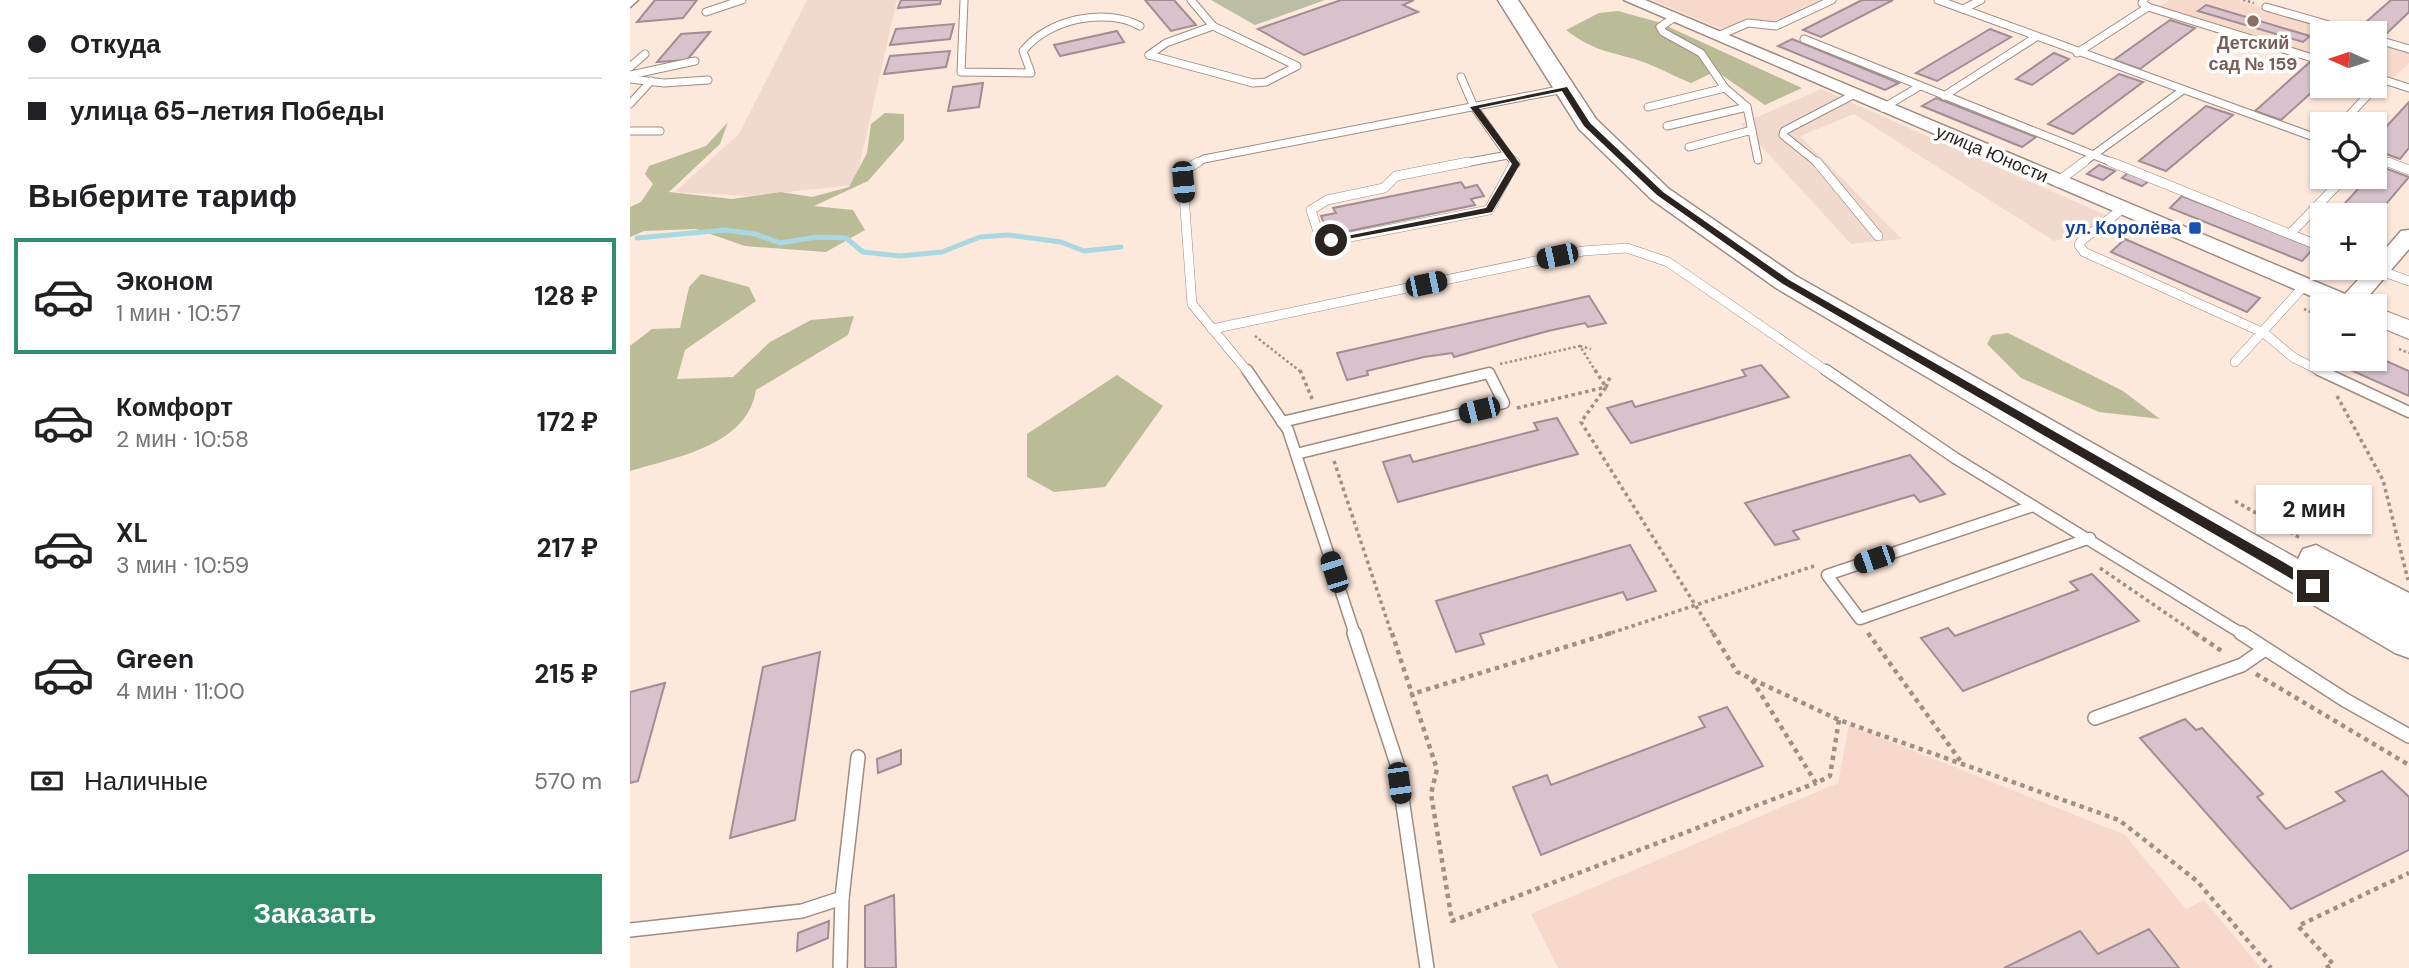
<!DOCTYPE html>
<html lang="ru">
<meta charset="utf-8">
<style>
:root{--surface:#fff;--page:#f2f2f2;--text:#202124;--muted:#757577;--line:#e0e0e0;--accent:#308f68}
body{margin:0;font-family:"DM Sans",sans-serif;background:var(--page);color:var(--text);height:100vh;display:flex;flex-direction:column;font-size:26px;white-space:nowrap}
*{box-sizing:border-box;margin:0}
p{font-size:23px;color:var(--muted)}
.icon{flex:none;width:38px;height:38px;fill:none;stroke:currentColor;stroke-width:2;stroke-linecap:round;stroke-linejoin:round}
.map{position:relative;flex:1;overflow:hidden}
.details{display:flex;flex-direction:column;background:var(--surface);width:630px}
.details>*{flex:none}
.guide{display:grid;align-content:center;height:154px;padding:0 28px;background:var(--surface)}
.needle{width:46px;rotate:273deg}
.controls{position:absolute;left:1680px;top:21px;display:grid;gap:14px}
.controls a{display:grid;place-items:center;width:77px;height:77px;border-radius:0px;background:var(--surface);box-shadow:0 2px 5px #0004;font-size:35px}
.end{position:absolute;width:32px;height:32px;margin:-16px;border:9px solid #2b231f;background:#fff;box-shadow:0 0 0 4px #fff}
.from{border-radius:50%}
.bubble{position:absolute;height:49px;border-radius:0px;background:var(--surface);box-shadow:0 2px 5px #0004;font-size:23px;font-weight:700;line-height:49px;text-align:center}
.car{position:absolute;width:21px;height:42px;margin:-21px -10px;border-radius:9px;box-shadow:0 0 5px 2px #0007;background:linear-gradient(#222 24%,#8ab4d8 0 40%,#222 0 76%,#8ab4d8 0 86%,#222 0)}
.guide b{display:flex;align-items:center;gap:24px;height:66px;font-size:26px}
.guide b+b{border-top:2px solid var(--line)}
.guide i{width:18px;height:18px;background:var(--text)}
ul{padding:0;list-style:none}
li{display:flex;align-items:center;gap:21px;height:116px;margin:0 14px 10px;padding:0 14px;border:4px solid transparent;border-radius:0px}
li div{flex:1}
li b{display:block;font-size:26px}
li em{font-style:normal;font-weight:700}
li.selected{border-color:var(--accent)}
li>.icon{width:63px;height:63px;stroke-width:1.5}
h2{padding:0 28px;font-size:32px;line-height:84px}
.pay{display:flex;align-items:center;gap:18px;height:77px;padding:0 28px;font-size:26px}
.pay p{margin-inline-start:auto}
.primary-button{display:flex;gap:14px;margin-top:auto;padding:14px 28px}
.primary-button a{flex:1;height:80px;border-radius:0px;background:var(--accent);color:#fff;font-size:28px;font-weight:700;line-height:80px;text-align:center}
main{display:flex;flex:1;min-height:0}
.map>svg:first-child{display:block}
.industrial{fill:#f1d9ce}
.built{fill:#f6d9ca}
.green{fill:#bbbda4}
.forest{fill:#babc97}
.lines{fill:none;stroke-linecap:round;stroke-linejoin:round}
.stream{stroke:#a9d7e2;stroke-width:5}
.building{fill:#d8c2cb;stroke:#a28d95;stroke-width:2}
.service-far3-casing{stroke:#9f8c81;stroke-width:9}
.service-far2-casing{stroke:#9f8c81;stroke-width:10}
.service-far1-casing{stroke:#9f8c81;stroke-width:13}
.service-casing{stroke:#9f8c81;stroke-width:16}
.minor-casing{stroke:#9f8c81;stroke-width:3}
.tertiary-casing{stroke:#9f8c81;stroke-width:3}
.secondary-casing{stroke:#9f8c81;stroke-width:2}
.primary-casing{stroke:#9f8c81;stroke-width:3}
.path-far2{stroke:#9f9087;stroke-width:2.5;stroke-dasharray:2.5 2.5;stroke-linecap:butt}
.path-far1{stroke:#9f9087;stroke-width:3.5;stroke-dasharray:3.5 3.5;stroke-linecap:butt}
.path{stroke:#9f9087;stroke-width:4.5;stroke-dasharray:4.5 4.5;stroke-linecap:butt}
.service-far3{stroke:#fff;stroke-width:7}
.service-far2{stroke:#fff;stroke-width:9}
.service-far1{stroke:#fff;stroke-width:10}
.service{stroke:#fff;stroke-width:13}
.minor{fill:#fff;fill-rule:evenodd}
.tertiary{fill:#fff;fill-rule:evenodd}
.secondary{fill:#fff;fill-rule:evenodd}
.primary{fill:#fff;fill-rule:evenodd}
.route{fill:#2b231f}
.education-dot{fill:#8d6e63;stroke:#fff;stroke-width:2.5}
.transit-dot{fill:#1a4fb4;stroke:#fff;stroke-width:2.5}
.labels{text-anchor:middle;stroke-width:7;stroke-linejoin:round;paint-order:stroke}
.far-education-label{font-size:18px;font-weight:bold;fill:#785e54;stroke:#fff}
.far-street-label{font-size:18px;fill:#2b231f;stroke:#fff}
.far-transit-label{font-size:18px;font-weight:bold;fill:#164399;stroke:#fff;text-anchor:end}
</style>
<main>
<section class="details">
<div class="guide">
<b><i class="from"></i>Откуда</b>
<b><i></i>улица 65-летия Победы</b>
</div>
<h2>Выберите тариф</h2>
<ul>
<li class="selected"><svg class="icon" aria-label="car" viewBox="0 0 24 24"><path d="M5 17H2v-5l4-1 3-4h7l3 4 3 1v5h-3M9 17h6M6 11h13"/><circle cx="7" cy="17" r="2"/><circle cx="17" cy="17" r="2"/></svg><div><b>Эконом</b><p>1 мин · 10:57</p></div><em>128 ₽</em></li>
<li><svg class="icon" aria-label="car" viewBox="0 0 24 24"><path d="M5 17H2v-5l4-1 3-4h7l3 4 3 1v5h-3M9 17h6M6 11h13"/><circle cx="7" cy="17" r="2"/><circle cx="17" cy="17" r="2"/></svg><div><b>Комфорт</b><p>2 мин · 10:58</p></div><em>172 ₽</em></li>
<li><svg class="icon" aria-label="car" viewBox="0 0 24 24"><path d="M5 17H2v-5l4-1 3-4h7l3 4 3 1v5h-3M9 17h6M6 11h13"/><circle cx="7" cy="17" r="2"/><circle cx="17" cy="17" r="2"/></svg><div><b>XL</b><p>3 мин · 10:59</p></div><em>217 ₽</em></li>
<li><svg class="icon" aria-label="car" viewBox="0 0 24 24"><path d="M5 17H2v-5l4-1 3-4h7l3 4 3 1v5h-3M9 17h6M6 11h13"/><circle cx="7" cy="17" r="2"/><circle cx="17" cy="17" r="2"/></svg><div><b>Green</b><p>4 мин · 11:00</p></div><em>215 ₽</em></li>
</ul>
<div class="pay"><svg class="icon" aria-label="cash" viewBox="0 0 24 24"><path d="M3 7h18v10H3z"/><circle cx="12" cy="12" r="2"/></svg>Наличные<p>570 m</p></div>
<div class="primary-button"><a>Заказать</a></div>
</section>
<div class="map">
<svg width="1779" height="968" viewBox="0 0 1779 968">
<rect width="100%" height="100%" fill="#fde8dc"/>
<g class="industrial">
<path d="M177,0H267L225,185L116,196L45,192L109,134Z"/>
<path d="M1191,89L1491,222L1424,241L1224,114L1170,136L1272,239L1221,244L1111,124Z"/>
</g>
<g class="built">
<path d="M1022,0H1210L1185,2L1136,25L1117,18L1092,29Z"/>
<path d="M1540,0H1607L1720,33H1692V59L1527,8Z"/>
<path d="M1745,41L1779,51V63L1761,80L1745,75Z"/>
<path d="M1219,725L1495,835L1556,909L1574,900L1631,968H928L901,914L1208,783Z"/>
</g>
<path class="green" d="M581,0H695L625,25Z"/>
<g class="forest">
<path d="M988,11L1028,22L1172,88L1135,105L1086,71L1061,83C1046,77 1031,69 1016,63C983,51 967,54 936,30L969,13Z"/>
<path d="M255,113L274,114V140L238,181L184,206L223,210L235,230L196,252L115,246L66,229L14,231L0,237V207L11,202L23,184L15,174L19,166L76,146L98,122L90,144L39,192L102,199L151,192L182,197L219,187L237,153L241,124Z"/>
<path d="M71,274L119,287L126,301L55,350L47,379L103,377L140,342L181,320L224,316L218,335L126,390C117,446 46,457 0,471V346L22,329L50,328L59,287Z"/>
<path d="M1378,333L1493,391L1530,419L1469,412L1391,378L1357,344L1362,335Z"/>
<path d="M487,375L533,406L475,487L424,492L397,477V434Z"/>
</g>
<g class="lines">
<path class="stream" d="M7,238L95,230L125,234L150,243L187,237L216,238L233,252L270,256L312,252L350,237L378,235L431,242L454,251L491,247"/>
</g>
<g class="building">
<path d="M25,0H67L53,18L7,22Z"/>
<path d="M271,0H311L310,4L268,8Z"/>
<path d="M515,0H544L566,25L541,31Z"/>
<path d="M711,0H784L773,5L788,12L674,55L628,29Z"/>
<path d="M1232,0H1263L1191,37L1173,30Z"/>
<path d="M1761,0H1779V12L1754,36L1728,29Z"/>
<path d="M1576,5L1680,36L1673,42L1568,11Z"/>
<path d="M1540,20L1565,28L1510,69L1484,60Z"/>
<path d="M324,24L320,39L260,45L266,29Z"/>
<path d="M1360,29L1381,37L1307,81L1286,73Z"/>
<path d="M487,31L494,42L430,56L424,45Z"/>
<path d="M80,32L57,60L27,62L51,34Z"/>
<path d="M1162,39L1269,83L1255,90L1148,46Z"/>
<path d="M320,51L316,67L254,74L260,56Z"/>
<path d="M1424,53L1439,59L1402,85L1386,79Z"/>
<path d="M1680,62L1692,66V83L1651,120L1625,111Z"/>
<path d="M1489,74L1513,82L1443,134L1418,124Z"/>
<path d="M353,83L349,107L318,111L323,87Z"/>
<path d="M1306,98L1406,137L1392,147L1292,106Z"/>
<path d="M1779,102V148L1770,159L1745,150V139Z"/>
<path d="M1576,106L1603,115L1536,171L1509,161Z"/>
<path d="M1469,165L1485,171L1473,180L1457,174Z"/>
<path d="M1749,166L1779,177L1745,217L1704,215L1739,177H1745Z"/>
<path d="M1499,172L1519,181L1512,186L1492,178Z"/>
<path d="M831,182L835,188L847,185L854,196L841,199L845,205L714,232L712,227L697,230L691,216L706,213L703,208Z"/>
<path d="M1552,196L1684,248L1672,261L1540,208Z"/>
<path d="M1495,239L1630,298L1617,312L1481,252Z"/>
<path d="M959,296L976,323L958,327L955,323L918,331L824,357L822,353L794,357L737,371L738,375L717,380L707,353Z"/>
<path d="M1745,356L1779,371V396L1696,359H1745Z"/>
<path d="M1131,365L1159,397L1001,443L977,408L1002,401L1005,407L1116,376L1112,370Z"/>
<path d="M927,418L948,454L768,502L753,462L780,455L783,462L908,430L904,423Z"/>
<path d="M1280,455L1315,494L1290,502L1284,495L1163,531L1169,539L1145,545L1115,503Z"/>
<path d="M1000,545L1026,591L997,600L993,592L850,634L854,644L826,652L806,601Z"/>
<path d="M1462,574L1509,621L1333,691L1291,638L1318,628L1325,636L1448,590L1440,582Z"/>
<path d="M190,652L165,820L100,838L133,667Z"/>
<path d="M35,683L8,781L0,783V692Z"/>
<path d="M1097,707L1133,766L911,855L883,787L917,775L921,785L1075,727L1069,717Z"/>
<path d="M1555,719L1566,730L1572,728L1633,794L1627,797L1656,829L1715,801L1706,792L1752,771L1779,797V850L1661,909L1510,738Z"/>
<path d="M271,750V764L248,773L247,759Z"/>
<path d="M264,895L266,968H235V906Z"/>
<path d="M199,921L198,938L167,951L168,933Z"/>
<path d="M1519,929L1549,968H1374L1450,931L1468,954Z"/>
</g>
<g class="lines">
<defs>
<g id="service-far3">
<path d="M334,0L331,72L401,73L393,51C418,19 475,7 510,26"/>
<path d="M1308,0L1692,140"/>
<path d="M1514,0L1512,3L1518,7L1692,61"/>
<path d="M1636,7L1727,33"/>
<path d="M1333,9L1351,0"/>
<path d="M76,12L112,0"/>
<path d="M1090,35L1118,23L1146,26L1202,0"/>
<path d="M1174,39L1486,164"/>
<path d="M1745,39L1779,49"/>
<path d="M1447,53L1518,7"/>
<path d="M519,55L623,83L636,82L667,66L583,26"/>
<path d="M519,55L536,43L583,26L561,0"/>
<path d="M0,67L15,54"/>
<path d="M0,75L65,61"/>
<path d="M831,77L844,107L878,155"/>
<path d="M1748,78L1779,88"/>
<path d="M0,79L34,83L78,80"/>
<path d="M1314,96L1406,37"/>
<path d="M0,104L21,81"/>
<path d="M1018,107L1095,88L1071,53L1033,32L1030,27L1045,17"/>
<path d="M1117,107L1128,160"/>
<path d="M1253,108L1290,86"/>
<path d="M1711,124L1752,80"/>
<path d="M1037,126L1117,107L1095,88"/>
<path d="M0,131H30"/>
<path d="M1059,147L1122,130"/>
<path d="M878,155L886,164"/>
<path d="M1745,158L1763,164"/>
<path d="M565,164L574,159L934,89"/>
<path d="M829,164L878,155"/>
<path d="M1189,164L1153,135L1154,131L1223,95"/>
<path d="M1451,164L1553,90"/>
</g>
<g id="service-far2">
<path d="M568,162L557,169L553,182L562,304L618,372"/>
<path d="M838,162L766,176L754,188L697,200L681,210L689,235L710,239L859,210L885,162"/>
<path d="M1187,162L1248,236"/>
<path d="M1481,162L1692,247"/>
<path d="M1758,162L1779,170"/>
<path d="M1427,182L1454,162"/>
<path d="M1492,209L1451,241L1449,245L1454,252L1634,333L1664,358L1693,372"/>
<path d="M1660,234L1715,177"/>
<path d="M1743,268L1779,281"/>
<path d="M582,329L953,251L997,248L1038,262L1198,372"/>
<path d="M1605,362L1674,286"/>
</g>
<g id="service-far1">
<path d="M617,370L658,430L725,635"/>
<path d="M1196,370L1325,458L1614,635"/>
<path d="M1689,370L1779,412"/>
<path d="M652,422L859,373L874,403L666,454"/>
<path d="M1403,506L1197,575L1230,619L1460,538"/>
</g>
<g id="service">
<path d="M724,633L767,764L797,968"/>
<path d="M1611,633L1715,700L1779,736"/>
<path d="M1465,718L1612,665L1635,649"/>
<path d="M0,930L172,911L212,898"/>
<path d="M210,968L212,898L228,757"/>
</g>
<path id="minor" d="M0,0H8L0,7Z"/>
<path id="tertiary" d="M994,0H1015L1715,294L1739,268H1745V261L1771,231L1779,230V249L1730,306H1704Z"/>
<g id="secondary">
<path d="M1719,296L1732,300L1736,306H1707L1710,298Z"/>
<path d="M1745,307L1779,320V339L1745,325Z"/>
</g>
<path id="primary" d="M868,0H888L966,119L1039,189L1166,276L1668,559L1673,549L1686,545L1779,593V658L1765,653L1146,288L1021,199L949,129Z"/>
</defs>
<use href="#service-far3" class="service-far3-casing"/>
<use href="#service-far2" class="service-far2-casing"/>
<use href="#service-far1" class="service-far1-casing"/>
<use href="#service" class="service-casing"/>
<use href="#minor" class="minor-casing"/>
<use href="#tertiary" class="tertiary-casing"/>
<use href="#secondary" class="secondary-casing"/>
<use href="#primary" class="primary-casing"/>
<g class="path-far2">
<path d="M1613,0L1624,3"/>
<path d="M1674,309L1692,317"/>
<path d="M625,336L671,372"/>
<path d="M950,346L961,349"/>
<path d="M1769,349L1779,353"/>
<path d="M870,364L950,346L966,372"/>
</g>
<g class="path-far1">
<path d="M670,370L683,401"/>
<path d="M965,370L976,387L951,422L1084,635"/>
<path d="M1707,396L1753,480L1778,580"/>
<path d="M887,408L976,387L980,377"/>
<path d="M704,461L762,635"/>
<path d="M1605,501L1672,539"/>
<path d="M1470,568L1568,635"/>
<path d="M975,635L1184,566"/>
</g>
<g class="path">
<path d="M762,633L782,694"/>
<path d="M981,633L782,694L807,769L801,794L822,921L1186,783"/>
<path d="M1083,633L1107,672L1209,720L1489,820L1567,881L1641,968"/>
<path d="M1238,633L1332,763"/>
<path d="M1565,633L1593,652"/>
<path d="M1626,674L1779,765"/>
<path d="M1122,680L1186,783L1200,776L1209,720"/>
<path d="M1696,968L1703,964L1668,926L1779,873"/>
</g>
<use href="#service-far3" class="service-far3"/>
<use href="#service-far2" class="service-far2"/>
<use href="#service-far1" class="service-far1"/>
<use href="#service" class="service"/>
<use href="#minor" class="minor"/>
<use href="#tertiary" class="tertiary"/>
<use href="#secondary" class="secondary"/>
<use href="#primary" class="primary"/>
</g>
<path class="route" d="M937,87L960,123L1033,192L1159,280L1688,582V589H1679L1153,284L1027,195L954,126L932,91L849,108L890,164L862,212L701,242L697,240L856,208L882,164L840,107Z"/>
<circle class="education-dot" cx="1623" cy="21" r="7"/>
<rect class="transit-dot" x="1558" y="221" width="14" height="14" rx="3.5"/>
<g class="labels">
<g class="far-education-label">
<text x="1623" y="49">Детский<tspan x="1623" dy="21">сад № 159</tspan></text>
</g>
<g class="far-street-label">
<text transform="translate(1362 154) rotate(23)" y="6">улица Юности</text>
</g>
<g class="far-transit-label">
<text x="1551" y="234">ул. Королёва</text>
</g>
</g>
</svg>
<div class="controls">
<a><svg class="needle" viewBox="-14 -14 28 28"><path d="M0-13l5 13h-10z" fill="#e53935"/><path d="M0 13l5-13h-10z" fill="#757577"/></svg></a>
<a><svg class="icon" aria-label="locate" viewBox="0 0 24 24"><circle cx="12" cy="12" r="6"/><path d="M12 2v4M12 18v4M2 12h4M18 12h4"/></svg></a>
<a>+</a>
<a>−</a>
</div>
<i class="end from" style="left:701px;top:240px"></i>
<i class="end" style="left:1683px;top:586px"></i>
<div class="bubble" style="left:1626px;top:485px;width:116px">2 мин</div>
<i class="car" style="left:553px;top:182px;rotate:175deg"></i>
<i class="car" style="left:927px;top:256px;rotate:258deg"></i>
<i class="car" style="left:796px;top:284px;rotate:78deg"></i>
<i class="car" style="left:849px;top:410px;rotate:256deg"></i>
<i class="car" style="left:1244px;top:559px;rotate:251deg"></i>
<i class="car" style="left:704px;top:572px;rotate:342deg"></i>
<i class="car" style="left:769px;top:783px;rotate:172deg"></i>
</div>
</main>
